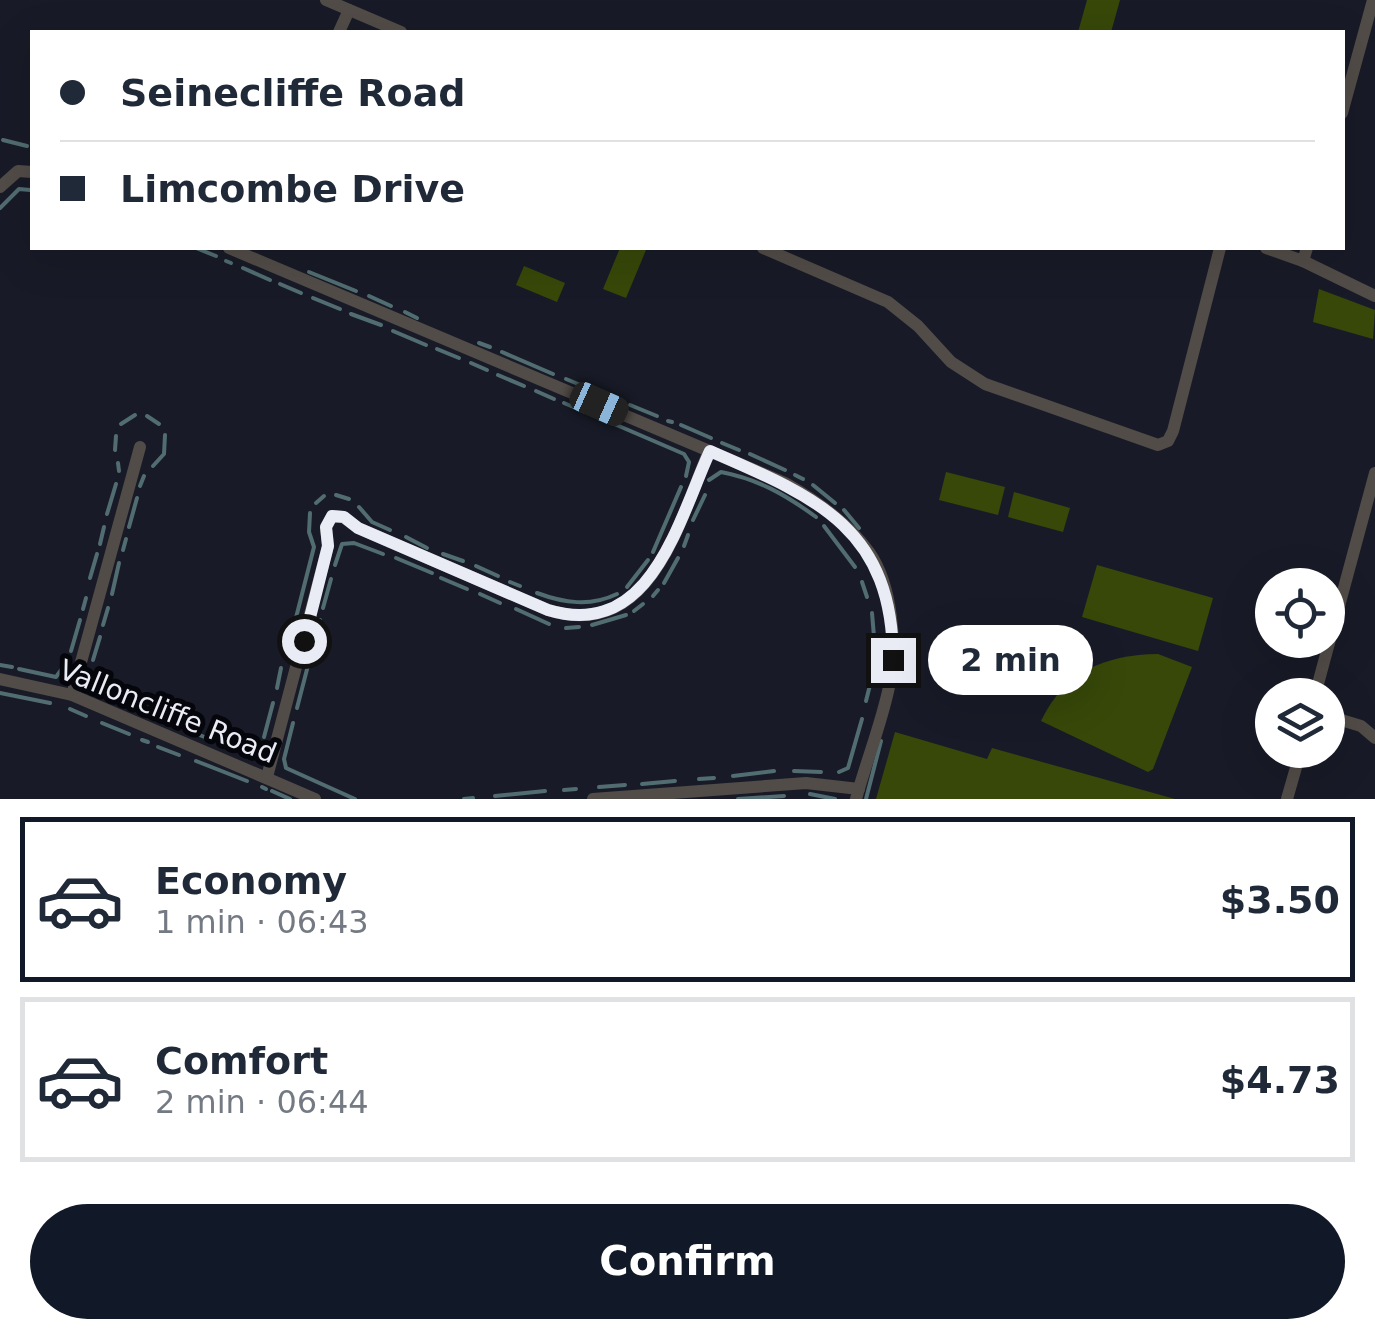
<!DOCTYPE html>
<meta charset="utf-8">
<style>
:root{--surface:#fff;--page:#f6f6f7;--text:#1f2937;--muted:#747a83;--line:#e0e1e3;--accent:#111827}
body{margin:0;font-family:"DejaVu Sans",sans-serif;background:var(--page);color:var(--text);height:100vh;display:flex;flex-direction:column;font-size:38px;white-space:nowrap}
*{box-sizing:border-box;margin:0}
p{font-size:32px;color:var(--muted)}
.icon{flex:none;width:55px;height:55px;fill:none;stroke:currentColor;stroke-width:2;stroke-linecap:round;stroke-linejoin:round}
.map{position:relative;height:799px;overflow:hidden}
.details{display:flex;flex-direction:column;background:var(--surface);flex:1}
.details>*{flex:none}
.banner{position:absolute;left:30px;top:30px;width:1315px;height:220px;border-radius:0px;box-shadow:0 10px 40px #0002;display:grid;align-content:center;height:220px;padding:0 30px;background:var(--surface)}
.controls{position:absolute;left:1255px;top:568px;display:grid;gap:20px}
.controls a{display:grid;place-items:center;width:90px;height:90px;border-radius:50%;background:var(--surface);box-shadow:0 10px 40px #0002;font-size:50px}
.end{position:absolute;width:45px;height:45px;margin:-22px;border:12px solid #e9ecf5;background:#111;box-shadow:0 0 0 5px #111}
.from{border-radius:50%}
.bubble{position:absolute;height:70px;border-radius:35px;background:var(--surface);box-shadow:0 10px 40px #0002;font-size:32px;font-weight:600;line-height:70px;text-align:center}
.car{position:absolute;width:30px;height:60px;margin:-30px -15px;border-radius:12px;box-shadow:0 0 8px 2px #0007;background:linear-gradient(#222 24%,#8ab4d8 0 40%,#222 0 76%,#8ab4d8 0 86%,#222 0)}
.banner b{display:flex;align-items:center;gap:35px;height:95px;font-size:38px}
.banner b+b{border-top:2px solid var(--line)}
.banner i{width:25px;height:25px;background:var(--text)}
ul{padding:18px 0 0;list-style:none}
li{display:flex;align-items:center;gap:30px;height:165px;margin:0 20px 15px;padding:0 10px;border:5px solid var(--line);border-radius:0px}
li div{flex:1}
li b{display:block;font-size:38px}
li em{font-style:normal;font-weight:600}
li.current{border-color:var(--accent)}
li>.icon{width:90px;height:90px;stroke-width:1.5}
.cta{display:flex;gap:20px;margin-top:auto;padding:20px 30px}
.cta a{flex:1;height:115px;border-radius:60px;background:var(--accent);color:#fff;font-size:40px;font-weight:600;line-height:115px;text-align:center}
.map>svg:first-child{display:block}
.green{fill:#374809}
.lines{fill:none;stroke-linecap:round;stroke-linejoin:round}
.stream{stroke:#516d71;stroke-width:4}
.minor{stroke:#524c48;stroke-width:12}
.route{stroke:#e9ecf5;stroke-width:12}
.labels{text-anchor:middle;stroke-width:10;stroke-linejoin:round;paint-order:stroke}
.street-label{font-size:28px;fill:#e9ecf5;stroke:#05060b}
</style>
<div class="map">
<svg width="1375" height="799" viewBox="0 0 1375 799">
<rect width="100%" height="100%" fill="#181b27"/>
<g class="green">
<path d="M1087,0H1120L1111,32H1078Z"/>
<path d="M620,248L646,250L626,298L603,289Z"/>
<path d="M524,266L565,283L557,302L516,285Z"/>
<path d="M1319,289L1375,310L1373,339L1313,322Z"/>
<path d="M946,472L1005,487L998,515L939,500Z"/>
<path d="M1014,492L1070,508L1063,532L1008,517Z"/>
<path d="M1097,565L1213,598L1198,651L1082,617Z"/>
<path d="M1158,654L1192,667L1153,769L1148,772L1041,721C1065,671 1105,655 1158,654Z"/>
<path d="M895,732L987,759L992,748L1175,799H876Z"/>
</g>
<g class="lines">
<g class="stream">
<path d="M3,140L27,146"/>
<path d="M0,208L19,189L30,190"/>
<path d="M196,248L216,256"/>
<path d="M226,261L231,263"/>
<path d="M243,268L270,280"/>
<path d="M309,272L356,291"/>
<path d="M280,284L301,293"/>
<path d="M369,296L391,306"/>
<path d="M313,298L340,309"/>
<path d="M405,312L417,318"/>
<path d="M351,314L381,325"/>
<path d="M393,331L426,345"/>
<path d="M479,343L490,347"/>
<path d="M437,349L459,358"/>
<path d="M502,352L553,374"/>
<path d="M471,363L487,370"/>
<path d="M498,375L524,386"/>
<path d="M566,379L597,392"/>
<path d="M536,391L554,399"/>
<path d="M608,397L616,401"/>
<path d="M564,403L585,412"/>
<path d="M630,405L657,416"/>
<path d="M147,416L159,424"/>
<path d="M598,417L684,454L689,462L686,476"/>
<path d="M668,421L672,422"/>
<path d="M121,424L135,415"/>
<path d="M681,425L711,438"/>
<path d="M722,443L739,450"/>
<path d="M115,450L116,436"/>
<path d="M750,454L785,470"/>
<path d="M118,463L119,471"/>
<path d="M153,466L164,454L165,435"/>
<path d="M795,475L803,479"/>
<path d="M709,480L721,472C758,479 786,495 816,517"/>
<path d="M813,485L835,503"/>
<path d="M140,486L144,476"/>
<path d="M336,495L349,499"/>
<path d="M316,503L324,496"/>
<path d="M359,507L372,522L390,530"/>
<path d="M844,510L859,528"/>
<path d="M107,514L116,484"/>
<path d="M693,520L705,495"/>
<path d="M824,526L855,567"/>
<path d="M129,527L137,498"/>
<path d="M406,537L427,548"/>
<path d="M100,544L104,527"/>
<path d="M684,546L688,535"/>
<path d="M123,550L126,539"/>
<path d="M653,552L681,487"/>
<path d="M443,554L463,561"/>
<path d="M396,558L432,573"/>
<path d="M335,565L342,544L354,543L383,554"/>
<path d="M476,566L498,576"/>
<path d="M90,578L97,554"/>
<path d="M441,578L467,589"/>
<path d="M510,582L520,586"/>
<path d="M862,582L867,597"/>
<path d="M664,583L678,558"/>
<path d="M627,587L648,560"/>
<path d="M537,593C564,603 590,607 617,594"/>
<path d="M112,594L119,563"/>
<path d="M480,594L500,603"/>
<path d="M653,596L658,590"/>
<path d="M323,608L331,579"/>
<path d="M83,609L86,598"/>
<path d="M516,609L549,624"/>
<path d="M634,611L643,604"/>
<path d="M872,613L876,660"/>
<path d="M103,625L108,608"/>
<path d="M592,625L626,615"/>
<path d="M566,628L579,627"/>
<path d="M316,637L320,620"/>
<path d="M71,651L80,620"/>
<path d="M287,653L314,547L309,532L310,513"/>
<path d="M93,660L100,637"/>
<path d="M0,665L12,667"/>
<path d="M19,669L56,677L67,662"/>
<path d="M90,672V690L111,700"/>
<path d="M277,688L281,668"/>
<path d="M0,693L50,703"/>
<path d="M866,701L873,673"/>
<path d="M297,708L312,650"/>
<path d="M70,709L86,716"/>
<path d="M137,710L207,738"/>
<path d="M102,723L129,734"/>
<path d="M293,723L284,759L286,768L355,799"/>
<path d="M264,737L273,703"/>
<path d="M142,740L148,742"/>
<path d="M158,747L179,755"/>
<path d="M232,748L251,754L259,750"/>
<path d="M196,761L247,781"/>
<path d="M794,771L821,772"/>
<path d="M839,772L848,768L862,719"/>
<path d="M733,776L774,771"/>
<path d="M699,779L714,778"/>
<path d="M642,784L675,781"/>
<path d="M262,787L266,789"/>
<path d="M599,787L625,785"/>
<path d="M564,790L576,789"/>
<path d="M272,791L290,799"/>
<path d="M810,794L835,799"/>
<path d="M495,796L545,791"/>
<path d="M464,799L473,798"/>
<path d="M738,799L784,796"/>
<path d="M866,799L881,741"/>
</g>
<g class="minor">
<path d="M326,0L401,32"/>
<path d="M339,32L349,10"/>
<path d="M1342,113L1373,0"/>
<path d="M0,187L18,171L32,172"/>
<path d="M229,248L785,483C815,500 848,523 869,552C893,586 897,647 889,687C881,725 866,762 856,799"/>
<path d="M763,248L888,302L918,326L951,362L985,384L1158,445L1168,441L1173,431L1220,248"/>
<path d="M1266,248L1303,261L1307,248"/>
<path d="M1303,261L1375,296"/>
<path d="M0,679L72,695L315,799"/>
<path d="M72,695L140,447"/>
<path d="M1315,695L1375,473"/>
<path d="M1328,716L1361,726L1375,738"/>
<path d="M267,777L328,546L326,527L332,516L343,517L358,528L548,610C651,642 679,521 709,451"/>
<path d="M593,799L806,783L859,789"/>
<path d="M1287,799L1301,750"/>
</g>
</g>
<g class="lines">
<path class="route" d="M304,641L328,546L326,527L332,516L344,517L358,528L548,610C651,641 678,521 710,451C816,497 893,528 893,660"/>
</g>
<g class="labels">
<g class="street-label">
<text transform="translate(168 711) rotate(22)" y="10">Valloncliffe Road</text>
</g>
</g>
</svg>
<div class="controls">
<a><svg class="icon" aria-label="locate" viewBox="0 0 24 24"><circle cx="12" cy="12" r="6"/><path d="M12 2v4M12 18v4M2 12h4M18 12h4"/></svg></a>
<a><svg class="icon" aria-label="layers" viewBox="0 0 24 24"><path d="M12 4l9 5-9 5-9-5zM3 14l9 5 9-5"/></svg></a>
</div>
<i class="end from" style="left:304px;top:641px"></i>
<i class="end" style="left:893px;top:660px"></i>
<div class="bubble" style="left:928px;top:625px;width:165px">2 min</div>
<i class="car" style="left:599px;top:404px;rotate:114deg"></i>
<div class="banner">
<b><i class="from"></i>Seinecliffe Road</b>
<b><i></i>Limcombe Drive</b>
</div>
</div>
<section class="details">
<ul>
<li class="current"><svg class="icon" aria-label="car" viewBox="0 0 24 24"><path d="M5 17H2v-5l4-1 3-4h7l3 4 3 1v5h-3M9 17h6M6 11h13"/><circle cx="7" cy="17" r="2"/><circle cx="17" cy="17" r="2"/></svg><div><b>Economy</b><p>1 min · 06:43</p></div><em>$3.50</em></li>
<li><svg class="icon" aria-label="car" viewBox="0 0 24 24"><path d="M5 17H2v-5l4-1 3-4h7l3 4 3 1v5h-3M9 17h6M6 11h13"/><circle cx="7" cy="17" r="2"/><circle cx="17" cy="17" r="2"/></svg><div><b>Comfort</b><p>2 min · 06:44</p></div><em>$4.73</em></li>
</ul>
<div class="cta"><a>Confirm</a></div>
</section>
